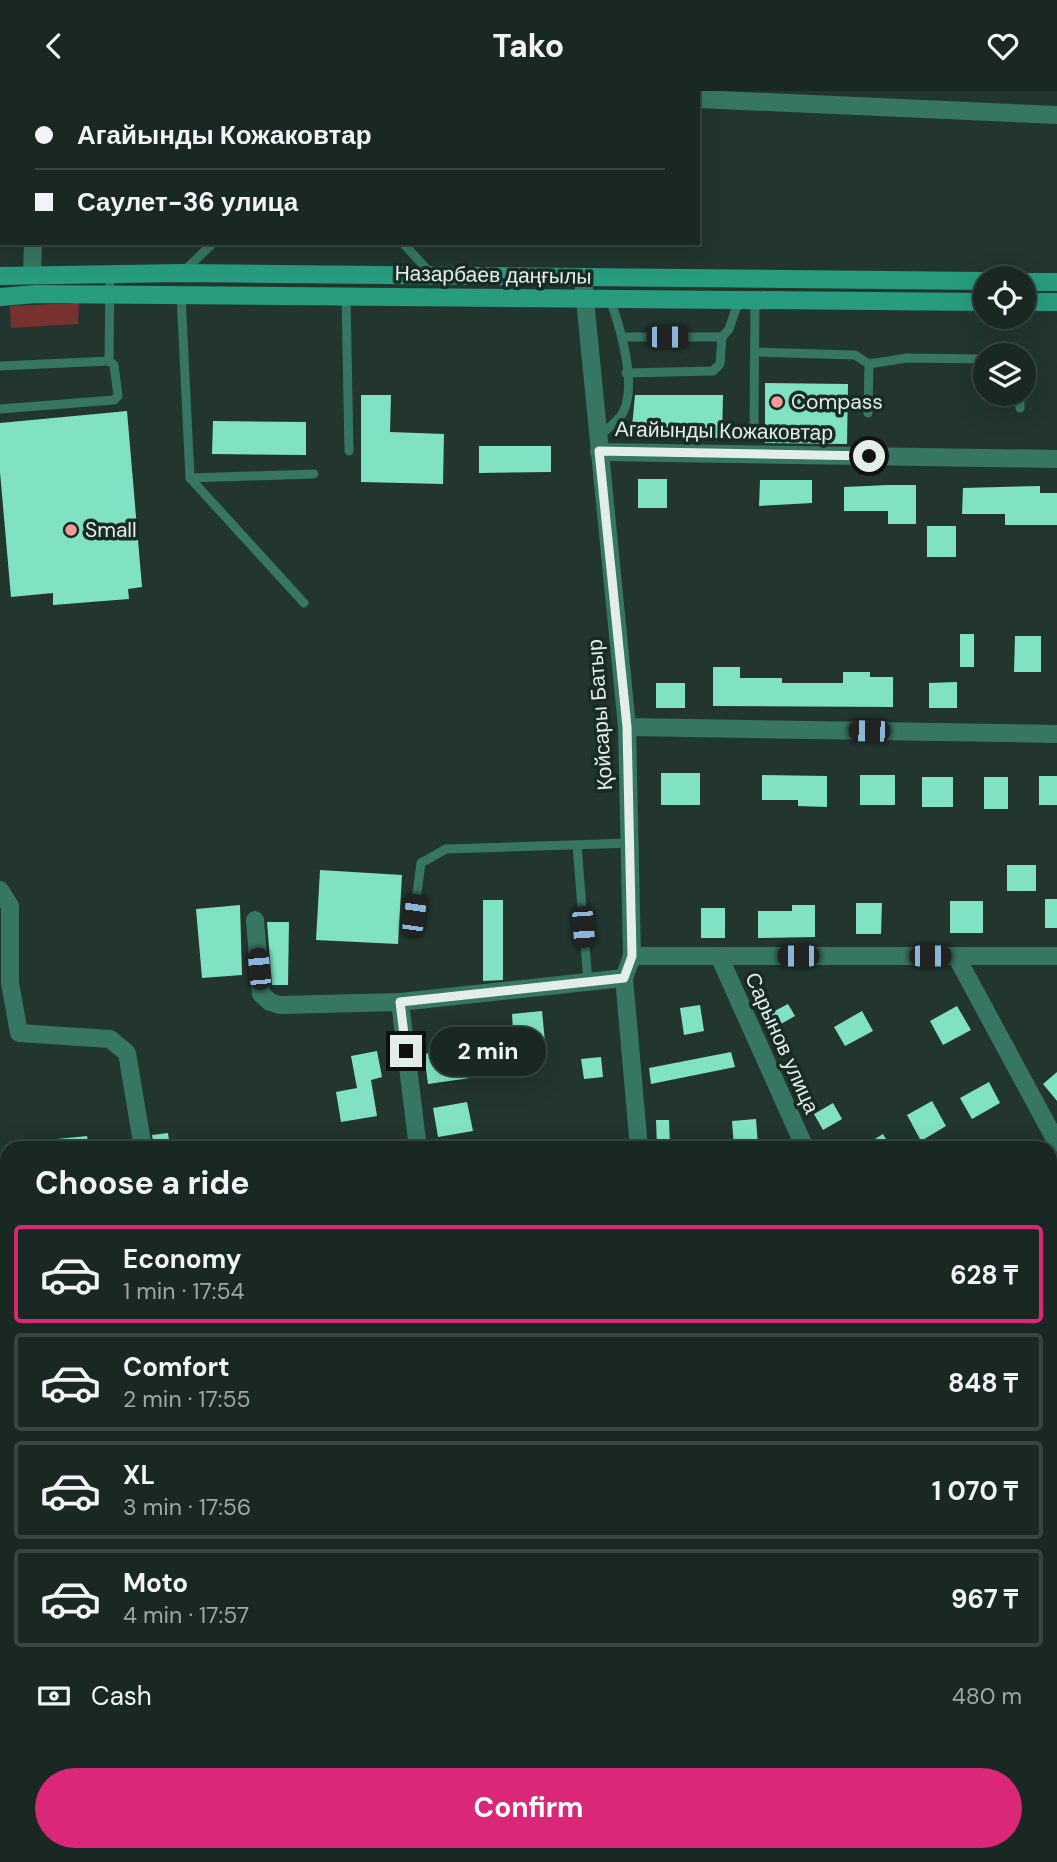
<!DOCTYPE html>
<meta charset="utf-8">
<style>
:root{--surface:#1a2823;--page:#23302b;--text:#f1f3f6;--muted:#9fa6a6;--line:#384441;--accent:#db2777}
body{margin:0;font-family:"DM Sans",sans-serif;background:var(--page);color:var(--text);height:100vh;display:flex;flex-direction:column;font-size:26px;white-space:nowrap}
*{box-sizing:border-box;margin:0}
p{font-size:23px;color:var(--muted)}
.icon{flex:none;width:38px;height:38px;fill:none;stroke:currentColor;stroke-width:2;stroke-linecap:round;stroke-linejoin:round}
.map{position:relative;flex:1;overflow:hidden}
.panel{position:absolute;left:0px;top:1050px;width:1057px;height:721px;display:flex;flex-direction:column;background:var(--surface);border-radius:21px 21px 0 0;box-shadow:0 7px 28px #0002,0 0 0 2px var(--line)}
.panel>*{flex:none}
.top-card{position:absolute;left:0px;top:0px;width:700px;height:154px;box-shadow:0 7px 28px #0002,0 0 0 2px var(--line);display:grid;align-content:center;height:154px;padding:0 35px;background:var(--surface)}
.tools{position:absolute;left:973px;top:175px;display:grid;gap:14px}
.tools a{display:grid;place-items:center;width:63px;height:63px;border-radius:50%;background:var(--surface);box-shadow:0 7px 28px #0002,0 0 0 2px var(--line);font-size:35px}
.end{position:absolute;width:32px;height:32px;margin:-16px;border:9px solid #e3eeea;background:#111;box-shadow:0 0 0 4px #111}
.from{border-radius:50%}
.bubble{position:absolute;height:49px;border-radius:24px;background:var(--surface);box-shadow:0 7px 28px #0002,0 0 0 2px var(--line);font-size:23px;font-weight:700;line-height:49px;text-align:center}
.car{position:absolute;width:21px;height:42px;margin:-21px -10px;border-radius:9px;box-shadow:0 0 5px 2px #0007;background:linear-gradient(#222 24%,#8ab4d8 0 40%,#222 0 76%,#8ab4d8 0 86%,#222 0)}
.top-card b{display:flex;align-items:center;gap:24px;height:66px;font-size:26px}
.top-card b+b{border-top:2px solid var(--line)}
.top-card i{width:18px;height:18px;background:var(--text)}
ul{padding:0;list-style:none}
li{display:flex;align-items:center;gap:21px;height:98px;margin:0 14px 10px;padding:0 21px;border:4px solid var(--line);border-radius:7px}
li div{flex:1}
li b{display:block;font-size:26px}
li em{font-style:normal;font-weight:700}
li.selected{border-color:var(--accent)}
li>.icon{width:63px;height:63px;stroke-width:1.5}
h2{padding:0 35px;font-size:32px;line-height:84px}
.pay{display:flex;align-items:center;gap:18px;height:77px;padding:0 35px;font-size:26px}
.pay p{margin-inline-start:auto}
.cta{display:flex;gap:14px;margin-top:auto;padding:14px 35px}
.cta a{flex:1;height:80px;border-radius:42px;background:var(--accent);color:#fff;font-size:28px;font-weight:700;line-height:80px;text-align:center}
header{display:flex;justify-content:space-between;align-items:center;height:91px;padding:0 35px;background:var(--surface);font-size:32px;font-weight:700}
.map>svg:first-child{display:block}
.grass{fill:#793130}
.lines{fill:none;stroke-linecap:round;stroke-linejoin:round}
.canal{stroke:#984c4a;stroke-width:16}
.building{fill:#81e2c3}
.service{stroke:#367663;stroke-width:9}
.minor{stroke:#367663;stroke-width:18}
.secondary{stroke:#289c7f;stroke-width:18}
.route{stroke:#e3eeea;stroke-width:9}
.poi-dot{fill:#f59b97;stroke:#192b25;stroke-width:2.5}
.labels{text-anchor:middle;stroke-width:7;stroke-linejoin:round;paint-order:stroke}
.street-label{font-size:21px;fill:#e3eeea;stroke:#192b25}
.poi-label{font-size:21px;fill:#e3eeea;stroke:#192b25;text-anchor:start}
</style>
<header><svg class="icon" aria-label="back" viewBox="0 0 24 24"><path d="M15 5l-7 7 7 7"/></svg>Tako<svg class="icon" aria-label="heart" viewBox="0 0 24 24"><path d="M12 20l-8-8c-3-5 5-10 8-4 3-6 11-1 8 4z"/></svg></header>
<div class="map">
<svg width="1057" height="1771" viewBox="0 0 1057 1771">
<rect width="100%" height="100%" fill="#22352f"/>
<path class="grass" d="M79,212L78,233L11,237L10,215Z"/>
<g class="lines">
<path class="canal" d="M0,98H2"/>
</g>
<g class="building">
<path d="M765,292L848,293L847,353L765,352Z"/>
<path d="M361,304H391L390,341L444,343L443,393L361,391Z"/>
<path d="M635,304H723L722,347H631Z"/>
<path d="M127,320L142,496L128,498L129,508L53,514V502L11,506L0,381V332Z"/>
<path d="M213,330L306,331V364L212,363Z"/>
<path d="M479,355H551V381L479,382Z"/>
<rect x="638" y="388" width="29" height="29"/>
<path d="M760,389H812V412L759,415Z"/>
<path d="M888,394H916V433H888V420H844V396Z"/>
<path d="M1040,395V402H1057V434H1005V423H962L963,397Z"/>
<rect x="927" y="435" width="29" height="31"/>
<rect x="960" y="543" width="14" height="33"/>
<path d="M1015,545H1041V581H1014Z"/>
<path d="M713,576H740V587H782V592H843V581H870V586H893V616L713,615Z"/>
<path d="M957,591V617H929V592Z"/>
<rect x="656" y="592" width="29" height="25"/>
<rect x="661" y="682" width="39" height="32"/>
<path d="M762,684L827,685V716L798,715V709H762Z"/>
<rect x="860" y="684" width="35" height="30"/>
<rect x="1039" y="685" width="18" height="29"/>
<rect x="922" y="686" width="31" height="30"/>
<rect x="984" y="686" width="24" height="32"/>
<rect x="1007" y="774" width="29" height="26"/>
<path d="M320,779L402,784L398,853L316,849Z"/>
<rect x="1045" y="808" width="12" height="29"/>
<path d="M483,809H503V889L483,890Z"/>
<rect x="950" y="810" width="33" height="32"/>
<path d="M856,812H882L881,843H856Z"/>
<path d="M240,814L242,884L202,887L196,818Z"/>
<path d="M792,814H815V846L758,847V820H792Z"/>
<rect x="701" y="817" width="24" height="30"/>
<path d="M267,831H289L288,894H272Z"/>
<path d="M788,913L795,925L772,938L765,925Z"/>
<path d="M700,914L704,940L684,944L680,917Z"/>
<path d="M957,915L971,939L943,954L930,930Z"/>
<path d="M542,920L545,951L514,954L512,923Z"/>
<path d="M862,920L873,940L845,955L834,936Z"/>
<path d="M466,957L470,987L428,993L424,963Z"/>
<path d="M377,960L382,986L371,989L377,1025L341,1031L336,1001L357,997L351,965Z"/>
<path d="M731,961L735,976L651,993L649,977Z"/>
<path d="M601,966L603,986L584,988L581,968Z"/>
<path d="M1057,981V1010L1043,993Z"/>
<path d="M989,991L1000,1012L972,1028L960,1007Z"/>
<path d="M932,1010L946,1035L921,1050L907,1024Z"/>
<path d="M467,1011L473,1040L438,1046L433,1017Z"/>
<path d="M833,1012L842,1028L823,1039L814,1023Z"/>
<path d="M756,1028L758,1055L734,1057L732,1030Z"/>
<path d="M656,1029H669L670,1054L657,1055Z"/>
<path d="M168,1042L170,1057H154L152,1044Z"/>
<path d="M883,1043L891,1057H860Z"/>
<path d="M87,1045L89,1057H47V1049Z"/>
</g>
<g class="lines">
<g class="service">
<path d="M0,17H2"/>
<path d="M403,152L432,184"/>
<path d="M183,181L213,152"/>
<path d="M181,204L190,387L304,512"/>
<path d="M346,206L349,360"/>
<path d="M623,246H722L729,238L739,209"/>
<path d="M755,261L855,264L869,273L868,322"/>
<path d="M869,273L907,267L985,268"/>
<path d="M0,275L109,270L110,182"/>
<path d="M626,282L713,280L720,273L722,246"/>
<path d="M1020,317V303"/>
<path d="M0,318L114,309L118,305L114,274L109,270"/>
<path d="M754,333L755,209"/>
<path d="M599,345C606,339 614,333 620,326C640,300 620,236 610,208"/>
<path d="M190,387L314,383"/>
<path d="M577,754L588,891"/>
<path d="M414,824L421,772L446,758L630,752"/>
</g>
<g class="minor">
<path d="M536,0L572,2"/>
<path d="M37,2V0"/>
<path d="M392,2L394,0"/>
<path d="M698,8L1057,24"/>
<path d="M32,182L33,152"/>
<path d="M583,188L627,636L632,865L624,887L639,1057"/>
<path d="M599,361L1057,368"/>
<path d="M627,636L1057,643"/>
<path d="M0,799L10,815V892L19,942L110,948L127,962L143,1057"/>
<path d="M255,829L261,903L270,911L280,914L400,911"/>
<path d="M632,865H1057"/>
<path d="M719,865L805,1057"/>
<path d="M956,865L1057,1052"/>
<path d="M418,1057L400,911L624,887"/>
<path d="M0,1299L7,1298"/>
<path d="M1050,1536L1057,1549"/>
<path d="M0,1588L7,1587"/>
<path d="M867,1764L870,1771"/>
<path d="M686,1771L738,1764"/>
</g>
<g class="secondary">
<path d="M0,185L182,182L985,190"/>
<path d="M1024,191H1057"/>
<path d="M0,206L36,203L985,211"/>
<path d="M1024,211H1057"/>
</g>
</g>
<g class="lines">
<path class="route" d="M406,960L400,911L624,887L632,865L627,636L599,360L869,365"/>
</g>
<g class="poi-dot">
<circle cx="777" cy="311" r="7"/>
<circle cx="71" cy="439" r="7"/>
</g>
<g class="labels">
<g class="street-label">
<text transform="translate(493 184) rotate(1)" y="7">Назарбаев даңғылы</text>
<text transform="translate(724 340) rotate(1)" y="7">Агайынды Кожаковтар</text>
<text transform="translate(600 624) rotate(-94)" y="7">Қойсары Батыр</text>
<text transform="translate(782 952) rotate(66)" y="7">Сарынов улица</text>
</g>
<g class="poi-label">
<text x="791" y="318">Compass</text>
<text x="85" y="446">Small</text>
</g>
</g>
</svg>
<div class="tools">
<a><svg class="icon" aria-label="locate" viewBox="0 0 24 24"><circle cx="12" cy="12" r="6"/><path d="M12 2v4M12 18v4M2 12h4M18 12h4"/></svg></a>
<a><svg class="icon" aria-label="layers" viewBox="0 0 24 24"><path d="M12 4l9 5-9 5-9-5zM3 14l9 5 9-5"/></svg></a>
</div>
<i class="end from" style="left:869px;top:365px"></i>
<i class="end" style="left:406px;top:960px"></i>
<div class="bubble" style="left:430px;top:936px;width:116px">2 min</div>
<i class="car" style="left:667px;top:246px;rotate:90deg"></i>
<i class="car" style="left:869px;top:640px;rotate:271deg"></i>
<i class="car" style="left:414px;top:824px;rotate:8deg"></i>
<i class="car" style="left:583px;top:836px;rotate:176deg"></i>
<i class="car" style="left:798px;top:865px;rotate:270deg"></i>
<i class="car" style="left:930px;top:865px;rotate:90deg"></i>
<i class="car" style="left:259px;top:878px;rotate:355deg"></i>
<div class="top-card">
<b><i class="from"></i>Агайынды Кожаковтар</b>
<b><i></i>Саулет-36 улица</b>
</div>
<section class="panel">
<h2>Choose a ride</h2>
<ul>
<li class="selected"><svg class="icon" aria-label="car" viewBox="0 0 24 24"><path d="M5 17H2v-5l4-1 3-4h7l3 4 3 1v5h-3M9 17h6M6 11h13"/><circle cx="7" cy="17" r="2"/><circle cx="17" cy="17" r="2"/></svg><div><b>Economy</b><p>1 min · 17:54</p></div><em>628 ₸</em></li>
<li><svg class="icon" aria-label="car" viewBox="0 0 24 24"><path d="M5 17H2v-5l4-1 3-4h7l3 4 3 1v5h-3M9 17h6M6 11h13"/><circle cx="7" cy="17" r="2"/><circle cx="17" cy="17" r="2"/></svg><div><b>Comfort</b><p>2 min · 17:55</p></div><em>848 ₸</em></li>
<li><svg class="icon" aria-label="car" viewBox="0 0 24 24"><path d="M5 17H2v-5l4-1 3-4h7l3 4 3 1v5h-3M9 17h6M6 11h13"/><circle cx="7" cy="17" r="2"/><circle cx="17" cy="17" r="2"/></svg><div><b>XL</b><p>3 min · 17:56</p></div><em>1 070 ₸</em></li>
<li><svg class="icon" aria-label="car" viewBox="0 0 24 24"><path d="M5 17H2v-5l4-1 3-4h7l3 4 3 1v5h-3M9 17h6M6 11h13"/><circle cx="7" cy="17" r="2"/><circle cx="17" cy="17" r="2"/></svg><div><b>Moto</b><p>4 min · 17:57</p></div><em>967 ₸</em></li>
</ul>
<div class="pay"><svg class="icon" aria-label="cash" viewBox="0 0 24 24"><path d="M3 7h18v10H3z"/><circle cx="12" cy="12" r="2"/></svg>Cash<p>480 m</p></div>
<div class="cta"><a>Confirm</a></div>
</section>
</div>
